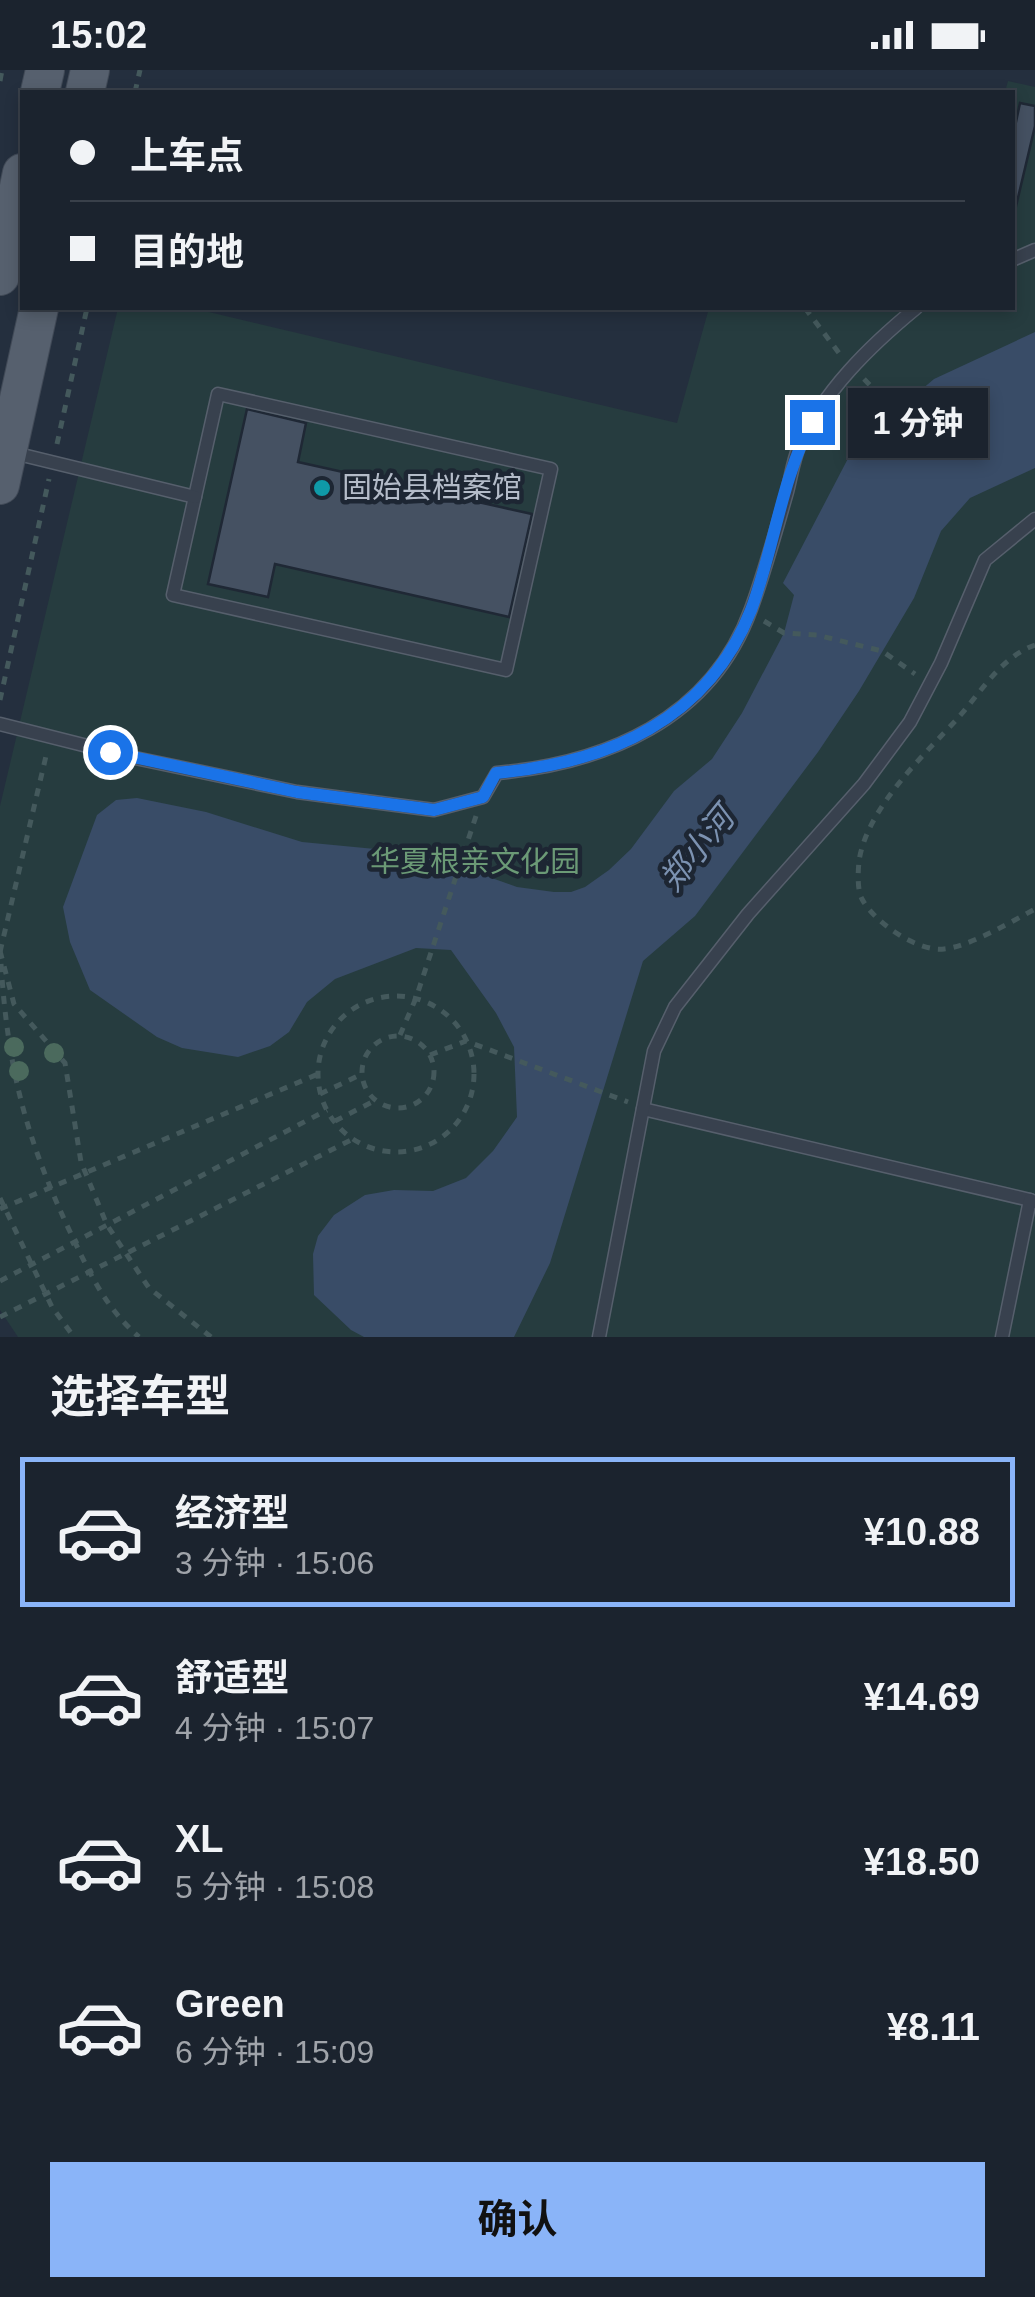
<!DOCTYPE html>
<html lang="zh">
<meta charset="utf-8">
<style>
:root{--surface:#1b232e;--page:#282f3a;--text:#f1f3f6;--muted:#a0a4aa;--line:#39404a;--accent:#8ab4f8}
body{margin:0;font-family:Helvetica,"Noto Sans SC",sans-serif;background:var(--page);color:var(--text);height:100vh;display:flex;flex-direction:column;font-size:38px;white-space:nowrap}
*{box-sizing:border-box;margin:0}
p{font-size:32px;color:var(--muted)}
.icon{flex:none;width:55px;height:55px;fill:none;stroke:currentColor;stroke-width:2;stroke-linecap:round;stroke-linejoin:round}
.map{position:relative;height:1267px;overflow:hidden}
.panel{display:flex;flex-direction:column;background:var(--surface);flex:1}
.panel>*{flex:none}
.banner{position:absolute;left:20px;top:20px;width:995px;height:220px;border-radius:0px;box-shadow:0 5px 15px #0003,0 0 0 2px var(--line);display:grid;align-content:center;height:220px;padding:0 50px;background:var(--surface)}
.end{position:absolute;width:45px;height:45px;margin:-22px;border:12px solid #1a73e8;background:#fff;box-shadow:0 0 0 5px #fff}
.from{border-radius:50%}
.bubble{position:absolute;height:70px;border-radius:0px;background:var(--surface);box-shadow:0 5px 15px #0003,0 0 0 2px var(--line);font-size:32px;font-weight:700;line-height:70px;text-align:center}
.banner b{display:flex;align-items:center;gap:35px;height:95px;font-size:38px}
.banner b+b{border-top:2px solid var(--line)}
.banner i{width:25px;height:25px;background:var(--text)}
ul{padding:0;list-style:none}
li{display:flex;align-items:center;gap:30px;height:150px;margin:0 20px 15px;padding:0 30px;border:5px solid transparent;border-radius:0px}
li div{flex:1}
li b{display:block;font-size:38px}
li em{font-style:normal;font-weight:700}
li.on{border-color:var(--accent)}
li>.icon{width:90px;height:90px;stroke-width:1.5}
h2{padding:0 50px;font-size:45px;line-height:120px}
.action{display:flex;gap:20px;margin-top:auto;padding:20px 50px}
.action a{flex:1;height:115px;border-radius:0px;background:var(--accent);color:#111;font-size:40px;font-weight:700;line-height:115px;text-align:center}
.status{display:flex;justify-content:space-between;align-items:center;height:70px;padding:0 50px;background:var(--surface);direction:ltr}
.status svg{height:28px;fill:currentColor}
.map>svg:first-child{display:block}
.green{fill:#263c3f}
.water{fill:#394c67}
.building{fill:#455162;stroke:#1f2835;stroke-width:2.5}
.lines{fill:none;stroke-linecap:round;stroke-linejoin:round}
.lane-casing{stroke:#565f6c;stroke-width:15}
.primary-casing{stroke:#414a57;stroke-width:40}
.path{stroke:#44595c;stroke-width:5;stroke-dasharray:8 8;stroke-linecap:butt}
.lane{stroke:#38414e;stroke-width:12}
.primary{stroke:#56606e;stroke-width:38}
.tree{fill:#4b6a5d}
.route{stroke:#1a73e8;stroke-width:12}
.culture-dot{fill:#0f9aa8;stroke:#1d2633;stroke-width:4}
.labels{text-anchor:middle;stroke-width:9;stroke-linejoin:round;paint-order:stroke}
.poi-label{font-size:30px;fill:#b4bcc9;stroke:#1d2633;text-anchor:start}
.park-label{font-size:30px;fill:#6b9a76;stroke:#1d2633}
.water-label{font-size:32px;font-style:italic;fill:#7c92b1;stroke:#1d2633}
</style>
<div class="status"><b>15:02</b><svg viewBox="0 0 49 12"><path d="M0 12V9h3v3zM5 12V6h3v6zM10 12V3h3v9zM15 12V0h3v12zM26 1h20v11H26zM47 4h2v5h-2z"/></svg></div>
<div class="map">
<svg width="1035" height="1267" viewBox="0 0 1035 1267">
<rect width="100%" height="100%" fill="#242f3e"/>
<path class="green" d="M1008,11L1035,17V1267H18L0,1240V736L118,238H192L677,353L709,238H1012V22H1005Z"/>
<path class="water" d="M1035,262V398L970,428L941,461L914,528L859,621L818,682L695,846L643,891L550,1193L514,1267H364L351,1260L314,1225L313,1184L318,1166L334,1145L365,1125L394,1120L433,1121L466,1108L493,1081L517,1047L514,977L496,943L451,880L416,878L335,909L307,932L289,962L270,976L238,987L182,978L157,967L90,920L70,872L63,837L97,745L116,730L137,728L206,742L302,772L396,781L444,791L517,817L554,822H571L585,817L609,800L631,779L674,721L712,689L742,643L784,563L794,525L783,513L854,377L934,309Z"/>
<g class="building">
<path d="M1020,33L1035,36V56L1012,153V71Z"/>
<path d="M247,339L306,353L298,392L532,444L509,547L275,494L268,527L208,514Z"/>
</g>
<g class="lines">
<defs>
<g id="lane">
<path d="M1012,190L1035,180"/>
<path d="M218,324L551,399L506,600L173,525Z"/>
<path d="M10,382L195,427"/>
<path d="M0,654L135,688L297,722L434,740L483,727L497,703C606,693 711,650 751,539C765,501 776,460 787,422C791,407 793,391 799,377C822,322 871,275 916,238"/>
<path d="M643,1039L1030,1130"/>
<path d="M599,1267L654,981L675,937L748,844L864,714L910,652L941,593L985,490L1035,449"/>
<path d="M1002,1267L1030,1130L1035,1132"/>
</g>
<g id="primary">
<path d="M40,22L45,0"/>
<path d="M85,22L90,0"/>
<path d="M0,206L22,103"/>
<path d="M0,415L39,238"/>
</g>
</defs>
<use href="#lane" class="lane-casing"/>
<use href="#primary" class="primary-casing"/>
<g class="path">
<path d="M0,11L2,0"/>
<path d="M135,22L140,0"/>
<path d="M805,238L839,283"/>
<path d="M864,309L904,351"/>
<path d="M57,374L87,238"/>
<path d="M764,551L784,563L817,565L882,581L915,604"/>
<path d="M1035,575C1001,587 981,622 958,648C923,686 867,738 859,791C858,802 857,820 862,829C874,852 917,882 944,879C968,877 1013,851 1035,839"/>
<path d="M0,630L49,409"/>
<path d="M0,881L14,934L65,993L81,1092L107,1155L149,1218L211,1267"/>
<path d="M0,882L46,686"/>
<path d="M1,894C8,1001 26,1069 72,1166C91,1206 106,1238 139,1267"/>
<circle cx="396" cy="1004" r="78"/>
<path d="M400,965L416,928L476,746"/>
<circle cx="398" cy="1002" r="36"/>
<path d="M430,985L466,971L628,1032"/>
<path d="M320,1024L362,1004"/>
<path d="M335,1051L376,1030"/>
<path d="M0,1128L52,1237L74,1267"/>
<path d="M0,1139L318,1004"/>
<path d="M0,1211L327,1040"/>
<path d="M0,1247L353,1069"/>
</g>
<use href="#lane" class="lane"/>
<use href="#primary" class="primary"/>
</g>
<g class="tree">
<circle cx="14" cy="977" r="10"/>
<circle cx="54" cy="983" r="10"/>
<circle cx="19" cy="1001" r="10"/>
</g>
<g class="lines">
<path class="route" d="M110,682L297,722L434,740L483,727L496,703C607,693 708,650 751,540C774,479 781,410 812,352"/>
</g>
<circle class="culture-dot" cx="322" cy="418" r="10"/>
<g class="labels">
<g class="poi-label">
<text x="342" y="428">固始县档案馆</text>
</g>
<g class="park-label">
<text x="475" y="802">华夏根亲文化园</text>
</g>
<g class="water-label">
<text transform="translate(697 779) rotate(-51)" y="11">郑小河</text>
</g>
</g>
</svg>
<i class="end from" style="left:110px;top:682px"></i>
<i class="end" style="left:812px;top:352px"></i>
<div class="bubble" style="left:848px;top:318px;width:140px">1 分钟</div>
<div class="banner">
<b><i class="from"></i>上车点</b>
<b><i></i>目的地</b>
</div>
</div>
<section class="panel">
<h2>选择车型</h2>
<ul>
<li class="on"><svg class="icon" aria-label="car" viewBox="0 0 24 24"><path d="M5 17H2v-5l4-1 3-4h7l3 4 3 1v5h-3M9 17h6M6 11h13"/><circle cx="7" cy="17" r="2"/><circle cx="17" cy="17" r="2"/></svg><div><b>经济型</b><p>3 分钟 · 15:06</p></div><em>¥10.88</em></li>
<li><svg class="icon" aria-label="car" viewBox="0 0 24 24"><path d="M5 17H2v-5l4-1 3-4h7l3 4 3 1v5h-3M9 17h6M6 11h13"/><circle cx="7" cy="17" r="2"/><circle cx="17" cy="17" r="2"/></svg><div><b>舒适型</b><p>4 分钟 · 15:07</p></div><em>¥14.69</em></li>
<li><svg class="icon" aria-label="car" viewBox="0 0 24 24"><path d="M5 17H2v-5l4-1 3-4h7l3 4 3 1v5h-3M9 17h6M6 11h13"/><circle cx="7" cy="17" r="2"/><circle cx="17" cy="17" r="2"/></svg><div><b>XL</b><p>5 分钟 · 15:08</p></div><em>¥18.50</em></li>
<li><svg class="icon" aria-label="car" viewBox="0 0 24 24"><path d="M5 17H2v-5l4-1 3-4h7l3 4 3 1v5h-3M9 17h6M6 11h13"/><circle cx="7" cy="17" r="2"/><circle cx="17" cy="17" r="2"/></svg><div><b>Green</b><p>6 分钟 · 15:09</p></div><em>¥8.11</em></li>
</ul>
<div class="action"><a>确认</a></div>
</section>
